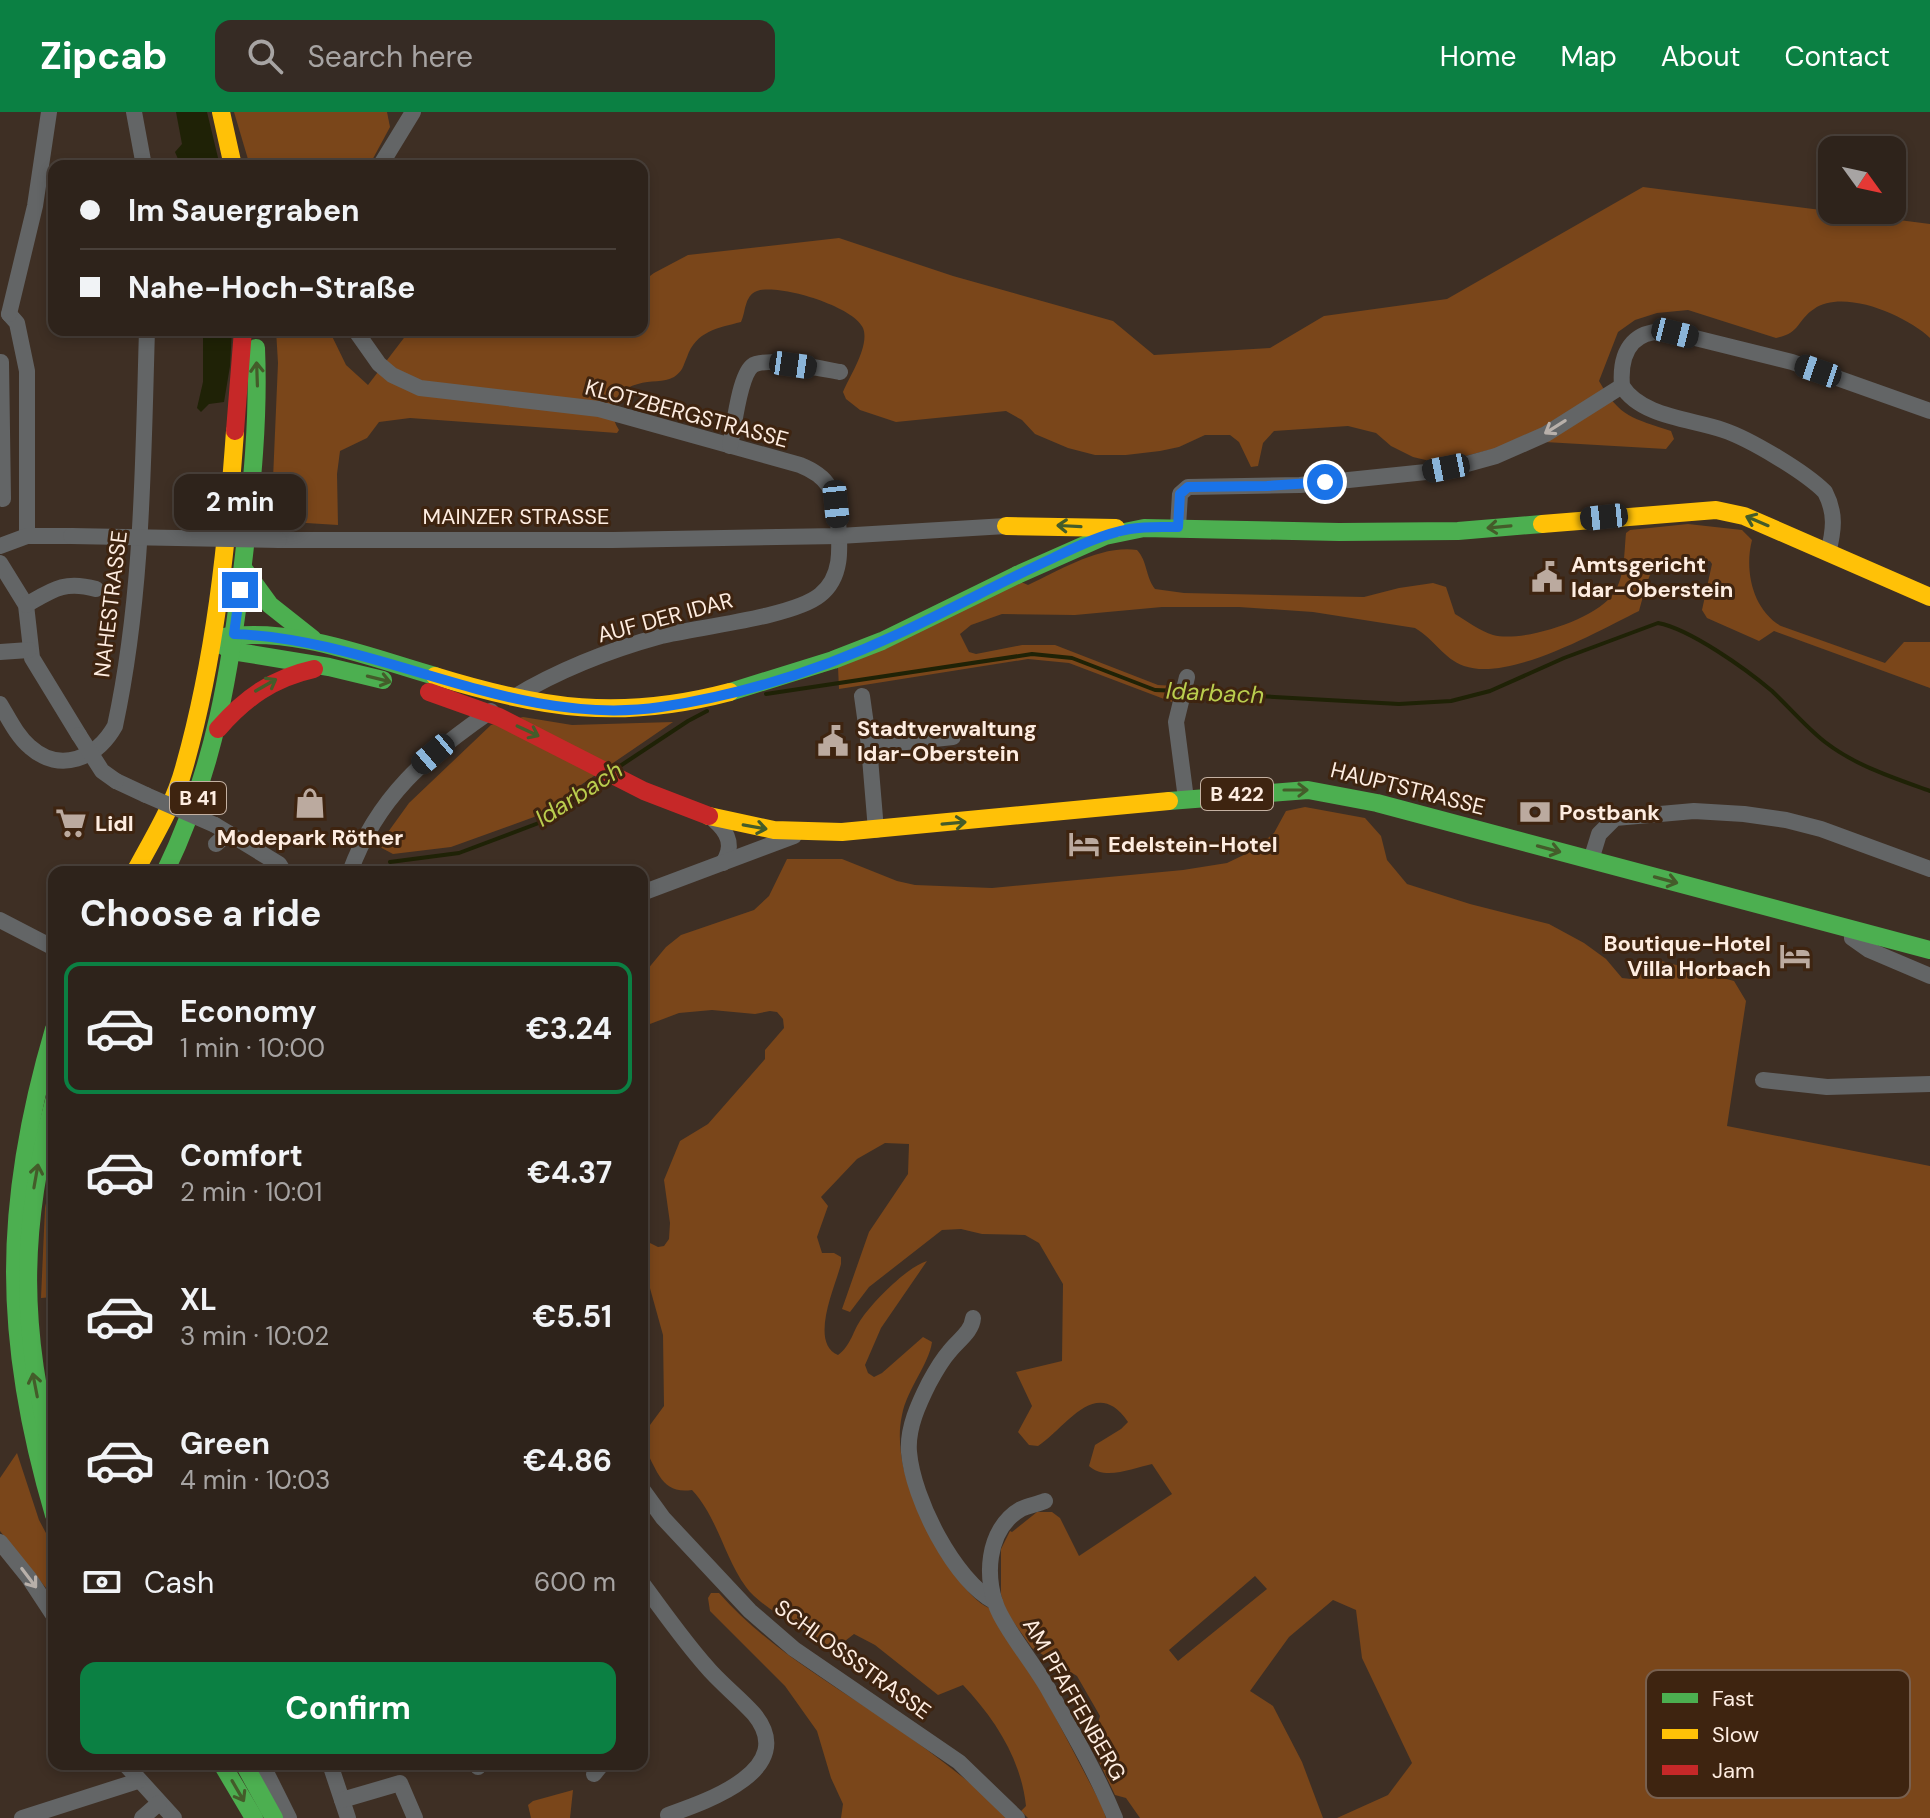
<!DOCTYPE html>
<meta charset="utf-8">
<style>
:root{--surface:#2e231b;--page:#362b24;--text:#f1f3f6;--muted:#a7a4a3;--line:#49403a;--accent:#0b8043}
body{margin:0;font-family:"DM Sans",sans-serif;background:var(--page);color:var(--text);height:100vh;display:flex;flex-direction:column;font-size:30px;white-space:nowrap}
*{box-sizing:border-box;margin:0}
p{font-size:26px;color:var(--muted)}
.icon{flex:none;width:44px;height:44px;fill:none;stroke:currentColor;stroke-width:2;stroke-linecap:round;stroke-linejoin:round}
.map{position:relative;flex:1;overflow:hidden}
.side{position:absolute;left:48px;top:754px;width:600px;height:904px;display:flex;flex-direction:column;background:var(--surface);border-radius:16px;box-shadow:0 4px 12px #0003,0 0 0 2px var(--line)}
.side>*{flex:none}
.top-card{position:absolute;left:48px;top:48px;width:600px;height:176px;border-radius:16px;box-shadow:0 4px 12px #0003,0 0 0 2px var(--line);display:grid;align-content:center;height:176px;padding:0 32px;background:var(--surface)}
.needle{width:52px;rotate:123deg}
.fabs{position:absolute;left:1818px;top:24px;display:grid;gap:16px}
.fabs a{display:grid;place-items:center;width:88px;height:88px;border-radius:16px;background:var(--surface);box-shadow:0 4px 12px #0003,0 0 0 2px var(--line);font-size:40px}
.end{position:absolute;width:36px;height:36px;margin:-18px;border:10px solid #1a73e8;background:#fff;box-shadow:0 0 0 4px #fff}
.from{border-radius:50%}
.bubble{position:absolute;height:56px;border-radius:16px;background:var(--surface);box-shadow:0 4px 12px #0003,0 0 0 2px var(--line);font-size:26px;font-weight:700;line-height:56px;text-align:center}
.car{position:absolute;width:24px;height:48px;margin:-24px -12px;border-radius:10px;box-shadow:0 0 6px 2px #0007;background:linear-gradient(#222 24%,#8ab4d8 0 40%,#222 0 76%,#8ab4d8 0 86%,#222 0)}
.top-card b{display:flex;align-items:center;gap:28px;height:76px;font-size:30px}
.top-card b+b{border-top:2px solid var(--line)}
.top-card i{width:20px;height:20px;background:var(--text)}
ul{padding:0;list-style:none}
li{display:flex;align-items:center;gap:24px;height:132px;margin:0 16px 12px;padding:0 16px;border:4px solid transparent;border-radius:16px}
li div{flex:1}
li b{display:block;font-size:30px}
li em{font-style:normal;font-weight:700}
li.active{border-color:var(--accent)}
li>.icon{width:72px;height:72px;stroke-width:1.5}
h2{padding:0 32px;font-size:36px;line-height:96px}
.pay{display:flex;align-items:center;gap:20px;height:88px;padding:0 32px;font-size:30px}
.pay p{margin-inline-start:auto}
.action{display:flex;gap:16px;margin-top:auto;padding:16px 32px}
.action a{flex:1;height:92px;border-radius:16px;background:var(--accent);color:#fff;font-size:32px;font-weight:700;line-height:92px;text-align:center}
header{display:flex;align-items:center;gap:48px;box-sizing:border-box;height:112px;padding:0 40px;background:var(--accent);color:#fff}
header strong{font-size:38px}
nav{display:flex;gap:44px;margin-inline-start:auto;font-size:28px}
.search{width:560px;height:72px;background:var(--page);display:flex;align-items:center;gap:20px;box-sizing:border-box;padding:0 28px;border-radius:16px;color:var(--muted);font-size:30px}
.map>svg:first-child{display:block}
.green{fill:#7a461a;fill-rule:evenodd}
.water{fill:#1f2206}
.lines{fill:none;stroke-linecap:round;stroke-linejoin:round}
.stream{stroke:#1f2206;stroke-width:4}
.street{stroke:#636566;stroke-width:16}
.fast{stroke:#4caf50;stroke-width:18}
.slow{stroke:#ffc107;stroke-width:18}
.jam{stroke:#c62828;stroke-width:18}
.street-bridge{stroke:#636566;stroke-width:16}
.fast-bridge{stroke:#4caf50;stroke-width:18}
.slow-bridge{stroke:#ffc107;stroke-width:18}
.jam-bridge{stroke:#c62828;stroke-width:18}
.oneway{stroke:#445c2a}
.oneway2{stroke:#b8b0aa}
.route{stroke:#1a73e8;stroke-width:10}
.labels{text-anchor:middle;stroke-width:6;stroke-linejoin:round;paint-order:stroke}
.shield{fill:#3e2410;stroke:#c4b1a2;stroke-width:2}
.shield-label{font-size:20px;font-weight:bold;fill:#feede1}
.street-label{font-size:22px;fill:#feede1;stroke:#3e2410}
.poi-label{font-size:22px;font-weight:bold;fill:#feede1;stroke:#3e2410;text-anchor:start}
.water-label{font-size:24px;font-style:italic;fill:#bacd4e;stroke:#3e2410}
.key{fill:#3e2410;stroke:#78604f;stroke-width:2}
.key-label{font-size:22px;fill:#feede1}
</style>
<header>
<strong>Zipcab</strong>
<div class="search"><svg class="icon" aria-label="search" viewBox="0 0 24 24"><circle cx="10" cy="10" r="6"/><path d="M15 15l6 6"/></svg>Search here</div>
<nav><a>Home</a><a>Map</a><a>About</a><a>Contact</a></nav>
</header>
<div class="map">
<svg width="1930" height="1706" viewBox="0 0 1930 1706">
<rect width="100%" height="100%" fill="#3e2f24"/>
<g class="green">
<path d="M234,0H387L390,15L369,54H250Z"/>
<path d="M1643,75L1930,112V226C1907,204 1844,176 1814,197C1797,208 1801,221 1776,226L1688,198L1657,201L1635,208L1618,220L1599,269C1620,306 1633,306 1671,319L1674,327L1666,337L1545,330L1489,338L1438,351L1413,345L1391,334L1376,321L1348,314L1274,319L1263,331L1258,354L1251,355L1239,330L1230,323H1205L1179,335L1160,339L1126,343H1095L1068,336L1035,322L1022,308L1006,299L896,310L860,298L846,287L843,280C850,263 870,234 863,216C855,195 779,171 757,179C744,184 746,200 741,210C718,216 696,219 687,245C683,254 683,259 674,265C664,271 650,268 638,272C614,278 606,298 619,318L617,321L410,306L379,310L367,326L340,339L337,362L338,413L274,409L272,390L278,251L276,218H329L346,253L368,273L410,218L450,220L501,218L517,226L581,221L584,218H642V170L654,161L688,143L839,126L953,164L1113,209L1154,243L1270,236L1324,204L1447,187Z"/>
<path d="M1688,412L1742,418L1752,428C1744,459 1753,498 1781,514L1885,551L1904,530H1930V576L1774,519L1759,529L1707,506L1702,498L1712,452L1710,449C1650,448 1656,440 1639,499C1598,519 1510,570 1464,554C1444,547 1434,527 1415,516L1313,500L1239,495H1162L1075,503L1002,502L971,513L960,522L969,540L976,542L1022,533H1055L1158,573L1175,574L1172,590L1069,551L1028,547L839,577L838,555L1021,470L1028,473C1061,458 1100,433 1137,438C1148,450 1145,464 1155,477L1184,481L1364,485L1399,476L1433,471L1446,475L1455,502C1467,509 1480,519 1493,523C1523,531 1597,507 1614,481C1625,464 1624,441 1626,421L1630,418Z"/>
<path d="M523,605L572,613L673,610L534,705L451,735L393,742L378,734L409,691L491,613Z"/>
<path d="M1305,695L1365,706L1381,724L1387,748L1407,772L1470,792L1549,812L1584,831L1606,847L1622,866L1631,867L1649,850L1658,848L1734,869L1746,889L1727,1014L1930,1054V1706H1337L1388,1683L1412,1651L1362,1546L1356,1498L1333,1488L1289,1525L1250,1579L1273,1594L1302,1650L1323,1706H1140L1126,1686L1115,1683L1092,1635L1100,1604L1077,1564L1032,1536L1005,1498L1001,1482V1437L1010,1419L1012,1420L1037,1400H1052L1060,1406L1079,1444L1172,1382L1152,1352C1133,1356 1105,1369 1089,1354L1095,1333L1121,1317L1128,1310C1096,1263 1067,1315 1038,1334L1029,1333L1018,1320L1032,1294L1016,1260L1062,1249L1063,1172L1039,1131L1025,1123L982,1122L961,1117L942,1118L869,1175L850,1200L842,1197L869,1120L908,1062L909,1032L885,1031L857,1047L821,1085L828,1094L817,1125L822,1141H834L841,1145V1152C835,1175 809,1231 838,1243C851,1234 853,1218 862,1206C874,1189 907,1155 927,1149L881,1216L865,1253L868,1261L874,1265L882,1261L923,1225L932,1230C929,1252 907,1277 902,1303C898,1321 900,1340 904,1358C912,1391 957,1483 989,1496L1029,1555L1102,1694L1106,1706H1028L1021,1699L1026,1694C1021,1647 995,1607 963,1573L938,1583L875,1533L854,1522L836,1536L826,1532C804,1517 761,1496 746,1475C724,1445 718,1406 692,1378C661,1383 657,1357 643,1333L650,1313L664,1294L663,1223L648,1169L642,1160V1127L658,1135L664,1134L669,1127L670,1111L664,1068L680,1029L708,1012L765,947V938L784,916L783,907L777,900L770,899L755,902L712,898L679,901L642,915V864L666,835L681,823L754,798L769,784L787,747H842L897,769L915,773L992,776L1183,758L1227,751L1252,739L1274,721L1286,699ZM1255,1464L1267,1477L1178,1549L1169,1538Z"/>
<path d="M54,1050V1185L41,1186L45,1096Z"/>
<path d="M17,1341L39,1408L54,1436V1486L0,1419V1366Z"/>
<path d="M711,1481H719C766,1534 827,1569 885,1608C929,1638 971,1670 1011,1706H841L843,1692L831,1666L817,1619L785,1574L710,1499L708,1486Z"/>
<path d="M573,1678L570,1706H531L528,1693L533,1689Z"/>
</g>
<g class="water">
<path d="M176,0H207L220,54H181L175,40L182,32Z"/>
<path d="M203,218H232L230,254L224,290L209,292L201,300L197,296L203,270Z"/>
</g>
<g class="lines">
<g class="stream">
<path d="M1188,580L1399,592L1451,589L1490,579L1564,546L1658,511C1690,517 1746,557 1772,579C1790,596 1806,615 1825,630C1856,654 1894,666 1930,679"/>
<path d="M766,582L1032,542L1072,546L1155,578L1180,579"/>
<path d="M620,654L688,609L707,599"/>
<path d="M390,750L459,741L544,709L600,669"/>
</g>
<g class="street">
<path d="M134,0L144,54"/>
<path d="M380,54L413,0"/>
<path d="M9,202L17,211L27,259V424"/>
<path d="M9,202L35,94L49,0"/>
<path d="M355,218L379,252L392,263L420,276L599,297L800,353C830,365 834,379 838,409C840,435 843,465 820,483C793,505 698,515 661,524C610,538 559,558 514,585"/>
<path d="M1,250L3,387"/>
<path d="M730,334C734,316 739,265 752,254C764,244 823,257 840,260"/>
<path d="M1178,415L1180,382L1188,375L1300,373L1426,360L1467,352L1496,344L1546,322L1622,274"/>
<path d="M279,428H613L839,424L1006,414"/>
<path d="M0,434L27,424H71"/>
<path d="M1828,441C1834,418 1836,401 1825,380C1805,360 1750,327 1723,318C1692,307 1641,305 1622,274C1619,236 1636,214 1675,221L1792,250L1930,299"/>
<path d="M0,451L26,493L32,546L79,623"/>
<path d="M26,493C52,478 64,468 96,477"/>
<path d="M0,540L29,538"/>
<path d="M862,584L869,634L876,718"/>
<path d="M0,592C9,607 17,624 30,635C60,662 97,646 115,614C143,484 143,350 147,218"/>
<path d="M869,634L953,625"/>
<path d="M116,669L146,683"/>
<path d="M1186,687L1176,610L1187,565"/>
<path d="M714,708C729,721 734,734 723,751"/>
<path d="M215,713L279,752L284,760"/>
<path d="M216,732L228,721"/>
<path d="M1591,748L1599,722L1615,706L1694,699L1744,702L1786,708L1821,717L1930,757"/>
<path d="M350,760C377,685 427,643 491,599"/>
<path d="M642,781L794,724"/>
<path d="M0,808L54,836"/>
<path d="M1853,817L1852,826L1869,838L1930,864"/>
<path d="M1763,968L1827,975L1930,972"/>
<path d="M973,1206C972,1220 957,1229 949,1240C941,1249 935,1260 929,1271C919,1291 907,1316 909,1340C913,1387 954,1468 995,1490"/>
<path d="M642,1377L663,1406L750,1499L794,1537L959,1650L1017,1706"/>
<path d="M1045,1389C1037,1392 1028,1394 1021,1397C986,1417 983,1469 1000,1502C1014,1529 1035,1553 1050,1580C1073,1621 1097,1662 1115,1706"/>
<path d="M0,1430L29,1466L54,1504"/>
<path d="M642,1471C663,1499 683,1528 706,1554C720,1571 739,1585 754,1602C800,1658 705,1690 668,1703"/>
<path d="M125,1652L174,1706"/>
<path d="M262,1652L289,1706"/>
<path d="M330,1652L348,1706"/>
<path d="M478,1655V1652"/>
<path d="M594,1662L602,1652"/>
<path d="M342,1688L400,1671L415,1706"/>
<path d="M22,1706L138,1669"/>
<path d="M142,1706L159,1691"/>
</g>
<g class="fast">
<path d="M243,456L270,493L313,527"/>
<path d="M1017,463L1105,424L1144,416L1339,420L1458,419L1542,412"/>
<path d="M217,526C291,513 365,544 435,564"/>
<path d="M219,531L232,539L329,555L383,568"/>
<path d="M1169,689L1308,678L1377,691L1930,838"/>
<path d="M165,760C215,657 231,555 244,443C252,374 259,305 256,236"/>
<path d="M54,917C2,1093 2,1227 54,1403"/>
<path d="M54,989C19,1119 20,1219 54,1349"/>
<path d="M222,1652L254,1706"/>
<path d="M244,1652L274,1706"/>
</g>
<g class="slow">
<path d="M221,0L233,54"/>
<path d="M1542,412L1716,398L1744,404L1930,485"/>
<path d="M1006,414L1116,416"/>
<path d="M709,704L774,718L842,720L1169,689"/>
<path d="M135,760C153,726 174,693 184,656C215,547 227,432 235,319"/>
</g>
<g class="jam">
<path d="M235,319L243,218"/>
<path d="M218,617C245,586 273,566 314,557"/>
</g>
<g class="street-bridge">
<path d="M71,424L279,428"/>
<path d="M79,623L102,659L116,669"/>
<path d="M146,683L215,713"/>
</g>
<path class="fast-bridge" d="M730,580L833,548L882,529L1017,463"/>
<path class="slow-bridge" d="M435,564C542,597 620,609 730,580"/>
<path class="jam-bridge" d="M429,580L499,605L644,679L709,704"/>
</g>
<defs><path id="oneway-shaft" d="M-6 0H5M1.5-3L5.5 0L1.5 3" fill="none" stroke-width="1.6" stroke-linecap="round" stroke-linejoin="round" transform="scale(2)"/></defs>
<g class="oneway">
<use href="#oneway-shaft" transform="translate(257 262) rotate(-92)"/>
<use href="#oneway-shaft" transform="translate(1757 409) rotate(-157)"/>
<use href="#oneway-shaft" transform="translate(1069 414) rotate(-177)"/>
<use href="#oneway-shaft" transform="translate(1499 415) rotate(175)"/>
<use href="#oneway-shaft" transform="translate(379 567) rotate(14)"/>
<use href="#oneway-shaft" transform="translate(266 573) rotate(-30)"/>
<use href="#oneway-shaft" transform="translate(528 619) rotate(25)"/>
<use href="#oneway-shaft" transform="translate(1296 678)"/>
<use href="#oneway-shaft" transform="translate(954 711) rotate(-5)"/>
<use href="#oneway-shaft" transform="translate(755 715) rotate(10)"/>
<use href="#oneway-shaft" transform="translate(1549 737) rotate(15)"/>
<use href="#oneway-shaft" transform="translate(1666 768) rotate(15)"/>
<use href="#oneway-shaft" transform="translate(36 1064) rotate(-80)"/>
<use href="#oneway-shaft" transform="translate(35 1273) rotate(-101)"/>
<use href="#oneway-shaft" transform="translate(238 1679) rotate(60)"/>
</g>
<g class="oneway2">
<use href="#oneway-shaft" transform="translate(1555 315) rotate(148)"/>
<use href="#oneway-shaft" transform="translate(29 1466) rotate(53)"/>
</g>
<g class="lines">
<path class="route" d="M240,478L234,522C380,527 513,617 661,595C742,583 825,556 898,522C950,498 999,471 1051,447C1076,435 1102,422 1130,417C1146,414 1162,415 1178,415L1180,382L1188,375L1267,374L1325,370"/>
</g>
<defs>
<symbol id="civic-bare" viewBox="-9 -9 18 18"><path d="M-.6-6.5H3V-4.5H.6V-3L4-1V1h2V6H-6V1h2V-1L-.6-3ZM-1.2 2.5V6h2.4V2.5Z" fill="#bbaa9f" stroke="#3e2410" stroke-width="2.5" paint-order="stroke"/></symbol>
<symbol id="shop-bare" viewBox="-9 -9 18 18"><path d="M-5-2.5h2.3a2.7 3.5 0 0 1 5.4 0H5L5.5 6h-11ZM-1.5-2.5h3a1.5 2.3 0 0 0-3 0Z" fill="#bbaa9f" stroke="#3e2410" stroke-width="2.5" paint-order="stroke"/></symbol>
<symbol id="bank-bare" viewBox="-9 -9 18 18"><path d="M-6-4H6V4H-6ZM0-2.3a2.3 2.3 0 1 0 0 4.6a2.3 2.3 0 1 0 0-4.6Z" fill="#bbaa9f" stroke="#3e2410" stroke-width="2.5" paint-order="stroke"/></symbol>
<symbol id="supermarket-bare" viewBox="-9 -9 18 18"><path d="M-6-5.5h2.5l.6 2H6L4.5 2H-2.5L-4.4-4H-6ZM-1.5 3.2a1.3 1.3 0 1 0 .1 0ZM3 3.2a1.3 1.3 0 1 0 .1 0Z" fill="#bbaa9f" stroke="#3e2410" stroke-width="2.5" paint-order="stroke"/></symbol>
<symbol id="hotel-bare" viewBox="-9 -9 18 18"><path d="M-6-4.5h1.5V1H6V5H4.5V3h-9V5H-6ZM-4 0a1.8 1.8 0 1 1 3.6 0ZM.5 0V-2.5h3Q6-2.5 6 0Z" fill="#bbaa9f" stroke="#3e2410" stroke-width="2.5" paint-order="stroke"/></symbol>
</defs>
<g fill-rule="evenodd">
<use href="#civic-bare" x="1525" y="443" width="44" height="44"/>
<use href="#civic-bare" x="811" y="607" width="44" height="44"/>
<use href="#shop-bare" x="288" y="669" width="44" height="44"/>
<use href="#bank-bare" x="1513" y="678" width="44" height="44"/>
<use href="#supermarket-bare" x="49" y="689" width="44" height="44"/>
<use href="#hotel-bare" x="1062" y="710" width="44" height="44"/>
<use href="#hotel-bare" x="1773" y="822" width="44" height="44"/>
</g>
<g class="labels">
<g class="shield">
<rect x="1201" y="666" width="72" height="32" rx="6"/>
<rect x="170" y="670" width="56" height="32" rx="6"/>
</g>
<g class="shield-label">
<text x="1237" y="689">B 422</text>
<text x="198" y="693">B 41</text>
</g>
<g class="street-label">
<text transform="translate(687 301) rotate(15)" y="8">KLOTZBERGSTRASSE</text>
<text x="516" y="412">MAINZER STRASSE</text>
<text transform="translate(110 492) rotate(-83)" y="8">NAHESTRASSE</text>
<text transform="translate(665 505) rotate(-15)" y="8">AUF DER IDAR</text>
<text transform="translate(1408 676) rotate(14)" y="8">HAUPTSTRASSE</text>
<text transform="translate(853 1547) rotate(36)" y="8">SCHLOSSSTRASSE</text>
<text transform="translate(1075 1587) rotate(60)" y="8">AM PFAFFENBERG</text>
</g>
<g class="poi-label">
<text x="1571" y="460">Amtsgericht<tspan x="1571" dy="25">Idar-Oberstein</tspan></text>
<text x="857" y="624">Stadtverwaltung<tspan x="857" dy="25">Idar-Oberstein</tspan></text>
<text x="1559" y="708">Postbank</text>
<text x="95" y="719">Lidl</text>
<text x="310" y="733" text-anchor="middle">Modepark Röther</text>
<text x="1108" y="740">Edelstein-Hotel</text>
<text x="1771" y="839" text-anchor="end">Boutique-Hotel<tspan x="1771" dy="25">Villa Horbach</tspan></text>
</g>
<g class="water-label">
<text transform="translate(1215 581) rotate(3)" y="8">Idarbach</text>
<text transform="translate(579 682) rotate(-33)" y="8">Idarbach</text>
</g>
</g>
<rect x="1646" y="1558" width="264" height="128" rx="12" class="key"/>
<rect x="1662" y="1581" width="36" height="10" fill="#4caf50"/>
<rect x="1662" y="1617" width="36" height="10" fill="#ffc107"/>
<rect x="1662" y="1653" width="36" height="10" fill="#c62828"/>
<g class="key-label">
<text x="1712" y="1594">Fast</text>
<text x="1712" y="1630">Slow</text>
<text x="1712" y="1666">Jam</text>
</g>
</svg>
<div class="fabs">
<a><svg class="needle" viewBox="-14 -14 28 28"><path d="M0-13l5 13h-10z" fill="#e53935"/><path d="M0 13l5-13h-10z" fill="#a7a4a3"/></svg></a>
</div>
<i class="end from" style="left:1325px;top:370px"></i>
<i class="end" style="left:240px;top:478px"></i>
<div class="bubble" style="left:174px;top:362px;width:132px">2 min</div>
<i class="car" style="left:1675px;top:221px;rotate:104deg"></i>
<i class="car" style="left:793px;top:253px;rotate:98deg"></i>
<i class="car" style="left:1818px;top:259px;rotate:289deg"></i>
<i class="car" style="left:1446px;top:356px;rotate:259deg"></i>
<i class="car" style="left:836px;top:392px;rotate:174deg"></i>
<i class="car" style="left:1604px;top:405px;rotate:264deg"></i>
<i class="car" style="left:433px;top:642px;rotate:230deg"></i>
<div class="top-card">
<b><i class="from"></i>Im Sauergraben</b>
<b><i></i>Nahe-Hoch-Straße</b>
</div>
<section class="side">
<h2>Choose a ride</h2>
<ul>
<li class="active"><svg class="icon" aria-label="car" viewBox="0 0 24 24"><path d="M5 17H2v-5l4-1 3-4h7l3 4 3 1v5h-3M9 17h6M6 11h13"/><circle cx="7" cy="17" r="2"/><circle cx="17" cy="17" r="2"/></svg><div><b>Economy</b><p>1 min · 10:00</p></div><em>€3.24</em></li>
<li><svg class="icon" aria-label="car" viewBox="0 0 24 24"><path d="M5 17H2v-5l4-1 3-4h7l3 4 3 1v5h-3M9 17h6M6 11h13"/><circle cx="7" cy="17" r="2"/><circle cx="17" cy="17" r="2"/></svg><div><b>Comfort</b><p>2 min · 10:01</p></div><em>€4.37</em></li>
<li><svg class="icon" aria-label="car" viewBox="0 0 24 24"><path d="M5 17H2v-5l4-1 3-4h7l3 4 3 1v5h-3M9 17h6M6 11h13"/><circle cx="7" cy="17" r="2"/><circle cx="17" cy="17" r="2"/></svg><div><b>XL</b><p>3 min · 10:02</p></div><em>€5.51</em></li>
<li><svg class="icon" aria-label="car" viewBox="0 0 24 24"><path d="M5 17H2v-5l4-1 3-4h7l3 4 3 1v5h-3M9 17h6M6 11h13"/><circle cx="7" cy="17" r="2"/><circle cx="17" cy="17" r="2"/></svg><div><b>Green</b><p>4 min · 10:03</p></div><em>€4.86</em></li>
</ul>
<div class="pay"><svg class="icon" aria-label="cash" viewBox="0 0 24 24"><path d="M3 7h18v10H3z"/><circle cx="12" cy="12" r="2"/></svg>Cash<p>600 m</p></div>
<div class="action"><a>Confirm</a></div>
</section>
</div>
